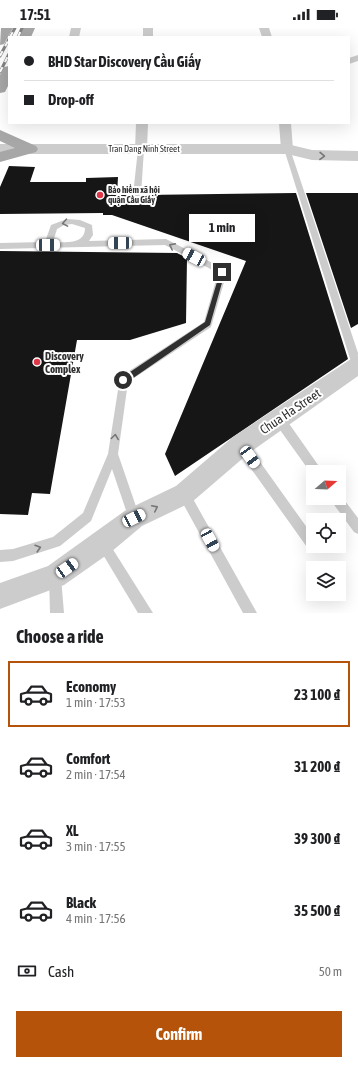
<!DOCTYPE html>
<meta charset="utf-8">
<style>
:root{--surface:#fff;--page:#f6f6f6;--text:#202124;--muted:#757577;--line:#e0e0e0;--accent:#b45309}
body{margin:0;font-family:"Asap Condensed",sans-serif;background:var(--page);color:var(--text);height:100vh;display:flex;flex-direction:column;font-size:15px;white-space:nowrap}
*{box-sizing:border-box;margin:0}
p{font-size:13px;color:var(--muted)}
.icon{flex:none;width:22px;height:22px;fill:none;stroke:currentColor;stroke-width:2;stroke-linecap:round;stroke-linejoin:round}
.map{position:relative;height:585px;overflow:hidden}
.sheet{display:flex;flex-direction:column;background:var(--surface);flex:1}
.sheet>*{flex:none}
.hud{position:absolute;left:8px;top:8px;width:342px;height:88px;border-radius:0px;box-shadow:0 4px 16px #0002;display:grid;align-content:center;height:88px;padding:0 16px;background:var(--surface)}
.needle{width:26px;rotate:71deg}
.fabs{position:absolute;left:306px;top:437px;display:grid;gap:8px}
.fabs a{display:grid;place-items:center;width:40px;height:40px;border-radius:0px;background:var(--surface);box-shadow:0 4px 16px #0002;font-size:20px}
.end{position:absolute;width:18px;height:18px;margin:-9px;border:5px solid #2f2f2f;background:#fff;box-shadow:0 0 0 2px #fff}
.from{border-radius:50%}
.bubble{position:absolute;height:28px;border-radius:0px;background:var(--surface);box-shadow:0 4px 16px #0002;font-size:13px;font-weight:700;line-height:28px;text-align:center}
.car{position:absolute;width:12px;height:24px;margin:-12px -6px;border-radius:5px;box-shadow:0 0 3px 1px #0007;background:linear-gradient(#fff 24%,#345 0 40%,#fff 0 76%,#345 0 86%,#fff 0)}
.hud b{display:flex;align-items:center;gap:14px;height:38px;font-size:15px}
.hud b+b{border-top:1px solid var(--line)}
.hud i{width:10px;height:10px;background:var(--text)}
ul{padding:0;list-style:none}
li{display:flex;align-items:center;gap:12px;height:66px;margin:0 8px 6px;padding:0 8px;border:2px solid transparent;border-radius:0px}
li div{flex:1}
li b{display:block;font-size:15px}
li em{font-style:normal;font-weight:700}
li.selected{border-color:var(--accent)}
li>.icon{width:36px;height:36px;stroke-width:1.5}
h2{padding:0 16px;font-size:18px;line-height:48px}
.pay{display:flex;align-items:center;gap:10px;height:44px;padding:0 16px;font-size:15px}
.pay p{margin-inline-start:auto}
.cta{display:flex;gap:8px;margin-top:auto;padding:8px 16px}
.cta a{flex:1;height:46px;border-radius:0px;background:var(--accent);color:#fff;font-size:16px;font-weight:700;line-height:46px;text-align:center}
.status{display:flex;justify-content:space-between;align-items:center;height:28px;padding:0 20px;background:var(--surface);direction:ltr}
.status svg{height:11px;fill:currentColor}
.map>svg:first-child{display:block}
.building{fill:#161616}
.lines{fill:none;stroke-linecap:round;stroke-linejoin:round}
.service{fill:#ccc;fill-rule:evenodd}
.minor{fill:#ccc;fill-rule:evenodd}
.tertiary{fill:#ccc;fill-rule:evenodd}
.primary{fill:#a7a7a7;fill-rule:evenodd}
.rail-casing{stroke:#848484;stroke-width:3}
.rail{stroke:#fff;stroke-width:2;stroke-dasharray:5.5;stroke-linecap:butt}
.oneway{stroke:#767676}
.route{fill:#2f2f2f}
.poi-dot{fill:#df384a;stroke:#fff;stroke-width:1.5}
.labels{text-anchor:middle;stroke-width:4;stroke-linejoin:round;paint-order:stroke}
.far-street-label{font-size:9px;fill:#2f2f2f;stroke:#fff}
.far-poi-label{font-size:9px;font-weight:bold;fill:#2f2f2f;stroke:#fff;text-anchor:start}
.poi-label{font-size:11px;font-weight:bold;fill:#2f2f2f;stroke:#fff;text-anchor:start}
.near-street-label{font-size:13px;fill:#2f2f2f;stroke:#fff}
</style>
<div class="status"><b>17:51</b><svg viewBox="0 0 49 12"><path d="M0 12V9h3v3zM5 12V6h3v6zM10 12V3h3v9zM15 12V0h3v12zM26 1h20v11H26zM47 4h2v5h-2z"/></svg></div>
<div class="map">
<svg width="358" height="585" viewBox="0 0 358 585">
<rect width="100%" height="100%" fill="#fff"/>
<g class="building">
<path d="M9,138L35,139L30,154H86V150L118,149L117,167H132L136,170L143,167L296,165L348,331L175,448L165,426L246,233L112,187H103V185L0,186V159Z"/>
<path d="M306,165H358V296L351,300Z"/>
<path d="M0,223L177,225L187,230L186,295L130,312H77L50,466L32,465L28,487L0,486Z"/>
</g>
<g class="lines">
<g class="service">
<path d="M141,119L144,121L141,167L137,169L133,167L138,121Z"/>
<path d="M287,119L290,121L358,325L357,341L354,340L352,337L284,121Z"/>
<path d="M67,191L80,192L92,197L93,207L89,213L166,211L226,242L227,244L211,299L128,354L118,426L140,490L138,494L134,496L130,494L112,441L91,493L60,518L13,533L0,534V522L13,521L53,509L83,485L108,426L120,349L204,294L218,245L165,217L0,221V215L45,214L51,197ZM72,196L85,200C85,217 65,214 53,214L57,201L64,197Z"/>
<path d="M279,386L283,387L323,444H313V448L275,395L274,391L275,387Z"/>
<path d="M241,412L245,413L313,508V518H319L317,522L313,524L309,522L237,421L236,417L237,413Z"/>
<path d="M184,460L188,462L257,585H243L180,470L178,466L180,462Z"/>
<path d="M339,465L358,490V506L354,504L332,474L330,470H339Z"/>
<path d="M103,510L107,512L153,585H138L99,520L97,516L99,512Z"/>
<path d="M55,543L60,544L61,549L64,585H50L49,549L50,544Z"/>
</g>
<g class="minor">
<path d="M71,0H81L79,9H69Z"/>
<rect x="143" y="0" width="10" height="9"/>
<path d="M259,0H269L272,9H262Z"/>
<path d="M358,27V33L349,36V30Z"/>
<path d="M136,95H148L147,121L146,124H136L135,121Z"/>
<path d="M279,95H291L293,121L292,124H282L281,121Z"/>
<path d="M358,328V348L249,425L192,474L142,498L111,524L64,557L0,581V555L48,538L126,482L176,458L233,409L351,331Z"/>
</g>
<path class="tertiary" d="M0,116H287L312,122L358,123V133L312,132L287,126H0Z"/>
<g class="primary">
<path d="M1,0H13L4,16L0,17Z"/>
<path d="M23,0H35L31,9H19Z"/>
<path d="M9,38V56L5,64L0,65V47L4,39Z"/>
<path d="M0,102L36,118L38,121L36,124L0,134V124L15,120L0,113Z"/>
</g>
<defs>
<g id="rail">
<path d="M10,9L15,0"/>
<path d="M18,9L22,0"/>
<path d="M0,28L9,11"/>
<path d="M0,44L9,26"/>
</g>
</defs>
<use href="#rail" class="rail-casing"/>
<use href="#rail" class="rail"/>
</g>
<defs><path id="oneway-chevron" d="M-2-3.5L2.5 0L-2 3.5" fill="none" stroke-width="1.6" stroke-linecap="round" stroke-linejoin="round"/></defs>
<g class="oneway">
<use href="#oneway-chevron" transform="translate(322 128) rotate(1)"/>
<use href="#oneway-chevron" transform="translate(65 195) rotate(170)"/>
<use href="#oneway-chevron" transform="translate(172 218) rotate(-153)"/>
<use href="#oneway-chevron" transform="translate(115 409) rotate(-82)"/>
<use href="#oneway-chevron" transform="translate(155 480) rotate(-26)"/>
<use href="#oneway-chevron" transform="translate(38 520) rotate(-17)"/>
</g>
<path class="route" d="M222,241L225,244L210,297L126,355H121V350L205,294L220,244Z"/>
<g class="poi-dot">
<circle cx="100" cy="167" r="4"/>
<circle cx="37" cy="334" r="4"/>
</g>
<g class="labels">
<g class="far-street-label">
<text x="144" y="124">Tran Dang Ninh Street</text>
</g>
<g class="far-poi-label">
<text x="108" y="165">Bảo hiểm xã hội<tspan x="108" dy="10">quận Cầu Giấy</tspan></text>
</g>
<g class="poi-label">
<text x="45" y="332">Discovery<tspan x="45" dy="13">Complex</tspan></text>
</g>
<g class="near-street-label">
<text transform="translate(290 383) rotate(-34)" y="5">Chua Ha Street</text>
</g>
</g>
</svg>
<div class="fabs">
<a><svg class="needle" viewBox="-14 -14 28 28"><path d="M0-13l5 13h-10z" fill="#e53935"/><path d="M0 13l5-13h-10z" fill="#757577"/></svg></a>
<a><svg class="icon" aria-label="locate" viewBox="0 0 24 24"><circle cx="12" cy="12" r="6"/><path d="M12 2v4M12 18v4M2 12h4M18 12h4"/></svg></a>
<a><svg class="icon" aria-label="layers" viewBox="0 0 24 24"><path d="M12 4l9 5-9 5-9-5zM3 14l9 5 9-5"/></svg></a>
</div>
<i class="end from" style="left:123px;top:352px"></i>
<i class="end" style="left:222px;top:244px"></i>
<div class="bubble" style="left:189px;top:186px;width:66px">1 min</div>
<i class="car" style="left:120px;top:215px;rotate:269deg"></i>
<i class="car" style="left:48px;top:217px;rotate:89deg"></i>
<i class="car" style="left:194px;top:229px;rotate:298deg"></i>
<i class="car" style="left:250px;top:429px;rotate:144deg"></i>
<i class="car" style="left:134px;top:490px;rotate:64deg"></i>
<i class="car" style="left:210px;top:512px;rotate:151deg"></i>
<i class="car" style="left:67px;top:540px;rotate:55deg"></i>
<div class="hud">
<b><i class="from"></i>BHD Star Discovery Cầu Giấy</b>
<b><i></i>Drop-off</b>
</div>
</div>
<section class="sheet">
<h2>Choose a ride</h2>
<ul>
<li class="selected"><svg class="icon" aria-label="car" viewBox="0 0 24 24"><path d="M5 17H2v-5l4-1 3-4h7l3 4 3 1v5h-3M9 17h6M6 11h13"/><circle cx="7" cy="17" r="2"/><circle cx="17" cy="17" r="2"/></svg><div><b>Economy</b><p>1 min · 17:53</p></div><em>23 100 ₫</em></li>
<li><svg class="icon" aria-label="car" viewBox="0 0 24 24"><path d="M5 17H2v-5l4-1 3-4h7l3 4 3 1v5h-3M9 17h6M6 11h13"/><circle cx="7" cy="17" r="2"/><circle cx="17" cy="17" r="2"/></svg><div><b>Comfort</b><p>2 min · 17:54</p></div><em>31 200 ₫</em></li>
<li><svg class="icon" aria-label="car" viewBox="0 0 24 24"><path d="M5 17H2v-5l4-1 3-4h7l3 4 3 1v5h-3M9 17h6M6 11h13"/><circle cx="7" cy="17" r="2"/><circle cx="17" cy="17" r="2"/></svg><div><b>XL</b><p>3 min · 17:55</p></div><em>39 300 ₫</em></li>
<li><svg class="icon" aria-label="car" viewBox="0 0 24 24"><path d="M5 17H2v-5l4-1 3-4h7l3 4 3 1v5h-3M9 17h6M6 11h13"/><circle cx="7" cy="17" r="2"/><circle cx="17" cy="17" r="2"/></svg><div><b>Black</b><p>4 min · 17:56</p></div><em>35 500 ₫</em></li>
</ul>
<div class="pay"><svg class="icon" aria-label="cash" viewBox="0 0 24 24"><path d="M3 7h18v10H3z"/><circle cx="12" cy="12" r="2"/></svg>Cash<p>50 m</p></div>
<div class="cta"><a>Confirm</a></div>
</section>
